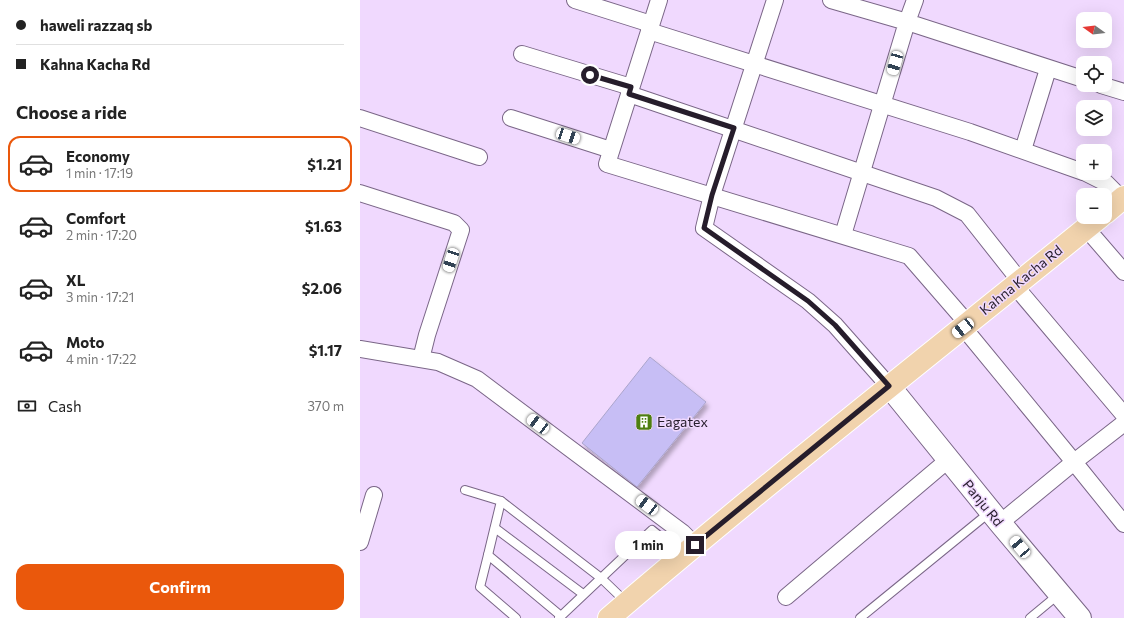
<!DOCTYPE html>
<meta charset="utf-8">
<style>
:root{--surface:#fff;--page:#f2f2f2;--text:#222;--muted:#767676;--line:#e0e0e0;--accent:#ea580c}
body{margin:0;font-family:Commissioner,sans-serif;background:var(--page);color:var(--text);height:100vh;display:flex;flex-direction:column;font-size:15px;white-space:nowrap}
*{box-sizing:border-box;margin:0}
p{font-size:13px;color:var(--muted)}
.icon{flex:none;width:22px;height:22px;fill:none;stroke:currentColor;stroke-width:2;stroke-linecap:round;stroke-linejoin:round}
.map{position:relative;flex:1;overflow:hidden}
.side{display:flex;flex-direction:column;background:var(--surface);width:360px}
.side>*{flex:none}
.top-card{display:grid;align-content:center;height:88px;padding:0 16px;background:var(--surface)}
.needle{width:26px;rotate:285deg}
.buttons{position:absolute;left:716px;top:12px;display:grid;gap:8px}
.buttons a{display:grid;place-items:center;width:36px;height:36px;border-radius:8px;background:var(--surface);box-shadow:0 4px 16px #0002;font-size:20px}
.end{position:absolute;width:18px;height:18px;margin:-9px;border:5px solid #261d2b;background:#fff;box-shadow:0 0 0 2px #fff}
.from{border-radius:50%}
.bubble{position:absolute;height:28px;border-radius:12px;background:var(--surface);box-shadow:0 4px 16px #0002;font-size:13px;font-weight:700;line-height:28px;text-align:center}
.car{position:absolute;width:12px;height:24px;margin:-12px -6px;border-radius:5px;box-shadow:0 0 3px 1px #0007;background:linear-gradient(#fff 24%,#345 0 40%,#fff 0 76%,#345 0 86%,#fff 0)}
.top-card b{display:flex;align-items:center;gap:14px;height:38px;font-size:15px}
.top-card b+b{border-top:1px solid var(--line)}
.top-card i{width:10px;height:10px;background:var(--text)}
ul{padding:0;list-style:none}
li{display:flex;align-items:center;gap:12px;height:56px;margin:0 8px 6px;padding:0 8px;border:2px solid transparent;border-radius:12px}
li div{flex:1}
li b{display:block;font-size:15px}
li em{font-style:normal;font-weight:700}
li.active{border-color:var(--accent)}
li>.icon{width:36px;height:36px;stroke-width:1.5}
h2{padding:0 16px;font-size:18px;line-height:48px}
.pay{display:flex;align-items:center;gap:10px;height:44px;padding:0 16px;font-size:15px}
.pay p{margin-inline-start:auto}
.primary-button{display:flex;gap:8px;margin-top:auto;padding:8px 16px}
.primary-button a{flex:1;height:46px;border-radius:12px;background:var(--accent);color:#fff;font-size:16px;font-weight:700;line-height:46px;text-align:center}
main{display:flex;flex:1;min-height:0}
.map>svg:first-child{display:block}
.building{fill:#c7bef5;stroke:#aba5cb;filter:url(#shadow)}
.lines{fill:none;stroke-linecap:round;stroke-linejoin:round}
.lane-casing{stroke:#7a6687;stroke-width:10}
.street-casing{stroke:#7a6687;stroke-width:18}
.secondary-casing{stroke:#7a6687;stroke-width:24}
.primary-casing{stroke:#fff;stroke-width:24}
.lane{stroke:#fff;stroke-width:8}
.street{stroke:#fff;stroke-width:16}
.secondary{stroke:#fff;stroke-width:22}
.primary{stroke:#f1d3ad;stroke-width:22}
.route{stroke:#261d2b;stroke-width:5}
.labels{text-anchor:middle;stroke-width:3;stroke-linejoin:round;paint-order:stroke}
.street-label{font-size:14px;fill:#261d2b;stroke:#f0d9fe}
.poi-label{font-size:14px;fill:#261d2b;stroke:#f0d9fe;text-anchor:start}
</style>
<main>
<section class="side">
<div class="top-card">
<b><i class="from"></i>haweli razzaq sb</b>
<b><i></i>Kahna Kacha Rd</b>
</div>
<h2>Choose a ride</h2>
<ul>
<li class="active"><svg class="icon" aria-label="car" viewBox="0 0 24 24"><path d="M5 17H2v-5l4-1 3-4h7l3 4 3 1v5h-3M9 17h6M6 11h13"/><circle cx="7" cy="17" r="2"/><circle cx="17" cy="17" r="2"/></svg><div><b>Economy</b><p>1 min · 17:19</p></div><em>$1.21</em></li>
<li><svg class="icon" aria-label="car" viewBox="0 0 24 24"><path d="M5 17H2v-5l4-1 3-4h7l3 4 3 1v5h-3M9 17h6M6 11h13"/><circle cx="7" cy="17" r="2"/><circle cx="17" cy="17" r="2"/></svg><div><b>Comfort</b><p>2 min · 17:20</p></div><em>$1.63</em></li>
<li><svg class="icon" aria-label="car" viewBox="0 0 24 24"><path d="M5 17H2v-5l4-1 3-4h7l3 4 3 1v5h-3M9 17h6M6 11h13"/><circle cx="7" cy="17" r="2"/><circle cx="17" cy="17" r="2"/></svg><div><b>XL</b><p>3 min · 17:21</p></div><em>$2.06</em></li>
<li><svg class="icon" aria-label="car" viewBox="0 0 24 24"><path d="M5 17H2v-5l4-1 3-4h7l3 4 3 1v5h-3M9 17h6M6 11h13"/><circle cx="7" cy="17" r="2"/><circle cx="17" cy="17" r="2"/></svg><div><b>Moto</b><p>4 min · 17:22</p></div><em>$1.17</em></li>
</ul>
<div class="pay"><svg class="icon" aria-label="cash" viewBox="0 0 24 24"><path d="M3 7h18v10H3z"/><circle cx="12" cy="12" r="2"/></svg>Cash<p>370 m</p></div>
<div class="primary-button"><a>Confirm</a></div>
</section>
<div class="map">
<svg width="764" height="618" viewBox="0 0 764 618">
<defs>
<filter id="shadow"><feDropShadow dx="2.5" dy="4.5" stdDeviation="2" flood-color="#0004"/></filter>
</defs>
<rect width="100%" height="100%" fill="#f0d9fe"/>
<path class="building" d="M290,357L346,402L277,487L222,443Z"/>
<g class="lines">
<defs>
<g id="lane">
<path d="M105,490L141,501L128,555"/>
<path d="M141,501L241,578L266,602"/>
<path d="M135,528L223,594"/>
<path d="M156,618L120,587L128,555L201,616"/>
<path d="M199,618L292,530L322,554"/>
<path d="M500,618L630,512"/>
<path d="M670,618L699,594"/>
</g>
<g id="street">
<path d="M215,0L291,24"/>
<path d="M299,0L247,164L549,256L608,324"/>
<path d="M415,0L352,195L344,228L448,301L475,325L529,386"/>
<path d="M471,0L547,22L483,235"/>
<path d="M555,0L547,22L723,79"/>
<path d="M289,31L610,132L723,172"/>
<path d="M162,54L271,87"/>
<path d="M741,85L764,92"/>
<path d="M269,94L576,198L607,214L660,281"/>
<path d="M0,118L119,157"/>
<path d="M151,118L251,150"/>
<path d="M663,150L688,69"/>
<path d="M726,173L746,183L762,199"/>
<path d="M0,193L94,223L101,230L67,335L61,359"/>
<path d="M726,228L764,272"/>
<path d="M655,286L764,415"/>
<path d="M603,327L714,462L640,523"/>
<path d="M0,349L78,362L117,379L323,533L335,545"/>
<path d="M764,423L714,462L764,524"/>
<path d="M0,542L14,495"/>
<path d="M426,597L588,460"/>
</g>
<path id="secondary" d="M529,386L640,523L720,618"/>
<g id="primary">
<path d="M745,213L764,197"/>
<path d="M249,618C410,480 576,350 740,217"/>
</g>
</defs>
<use href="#lane" class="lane-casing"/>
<use href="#street" class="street-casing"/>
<use href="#secondary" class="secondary-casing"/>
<use href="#primary" class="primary-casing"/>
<use href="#lane" class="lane"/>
<use href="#street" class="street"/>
<use href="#secondary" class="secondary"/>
<use href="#primary" class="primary"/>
</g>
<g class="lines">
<path class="route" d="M230,75L271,87L269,94L374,128L352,195L344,228L448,301L475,325L529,386L335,545"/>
</g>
<defs>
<symbol id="building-square" viewBox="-11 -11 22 22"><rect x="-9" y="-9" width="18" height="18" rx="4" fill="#4d7f10" stroke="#f0d9fe"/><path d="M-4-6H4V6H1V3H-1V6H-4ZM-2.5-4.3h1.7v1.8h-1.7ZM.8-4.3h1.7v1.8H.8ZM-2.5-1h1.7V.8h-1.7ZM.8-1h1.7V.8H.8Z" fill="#fff"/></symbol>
</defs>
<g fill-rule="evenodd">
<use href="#building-square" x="274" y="412" width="20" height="20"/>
</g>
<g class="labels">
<g class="street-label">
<text transform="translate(661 280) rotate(-39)" y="5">Kahna Kacha Rd</text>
<text transform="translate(623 503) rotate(51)" y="5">Panju Rd</text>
</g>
<g class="poi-label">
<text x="297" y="427">Eagatex</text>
</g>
</g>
</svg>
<div class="buttons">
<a><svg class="needle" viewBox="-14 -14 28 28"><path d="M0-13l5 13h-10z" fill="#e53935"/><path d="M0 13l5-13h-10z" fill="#767676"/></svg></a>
<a><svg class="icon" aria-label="locate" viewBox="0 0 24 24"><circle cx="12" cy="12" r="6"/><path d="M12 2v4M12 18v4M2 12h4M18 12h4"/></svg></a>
<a><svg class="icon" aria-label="layers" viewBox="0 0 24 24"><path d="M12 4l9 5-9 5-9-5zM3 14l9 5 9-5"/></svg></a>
<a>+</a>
<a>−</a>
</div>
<i class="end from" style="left:230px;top:75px"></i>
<i class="end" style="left:335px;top:545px"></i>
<div class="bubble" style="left:255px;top:531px;width:66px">1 min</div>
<i class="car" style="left:535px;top:63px;rotate:196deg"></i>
<i class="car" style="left:208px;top:136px;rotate:108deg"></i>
<i class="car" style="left:91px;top:260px;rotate:198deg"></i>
<i class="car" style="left:603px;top:328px;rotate:232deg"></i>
<i class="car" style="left:178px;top:424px;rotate:307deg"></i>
<i class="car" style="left:287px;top:505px;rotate:307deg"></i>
<i class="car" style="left:660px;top:547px;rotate:320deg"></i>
</div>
</main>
